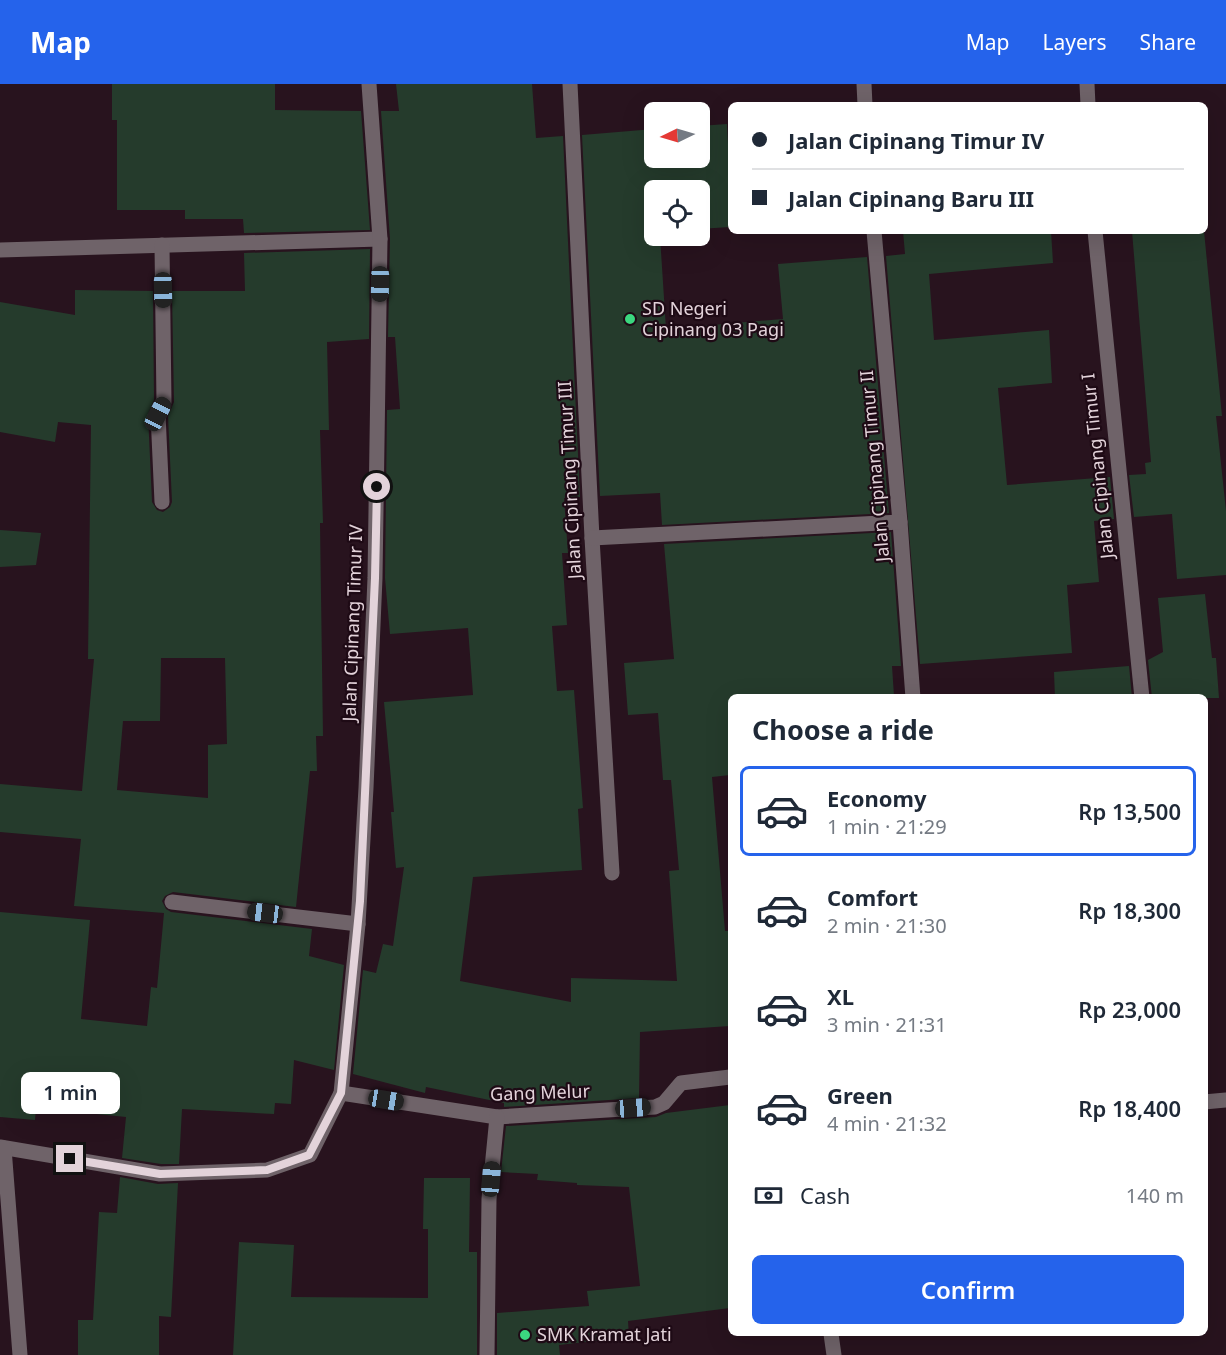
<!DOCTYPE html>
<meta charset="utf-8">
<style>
:root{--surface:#fff;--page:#f2f2f3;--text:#1f2937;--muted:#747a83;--line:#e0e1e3;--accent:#2563eb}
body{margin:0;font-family:"Noto Sans",sans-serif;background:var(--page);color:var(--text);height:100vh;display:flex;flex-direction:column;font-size:22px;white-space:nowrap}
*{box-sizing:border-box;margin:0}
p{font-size:20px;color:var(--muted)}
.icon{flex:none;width:33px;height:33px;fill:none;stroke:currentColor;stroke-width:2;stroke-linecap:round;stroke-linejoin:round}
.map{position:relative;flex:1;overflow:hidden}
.panel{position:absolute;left:728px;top:610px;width:480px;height:642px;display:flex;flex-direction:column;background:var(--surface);border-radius:9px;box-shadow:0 6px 24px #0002}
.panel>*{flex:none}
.top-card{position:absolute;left:728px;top:18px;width:480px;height:132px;border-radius:9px;box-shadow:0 6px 24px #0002;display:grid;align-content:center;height:132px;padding:0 24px;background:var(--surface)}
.needle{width:39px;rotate:265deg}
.buttons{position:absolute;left:644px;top:18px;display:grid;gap:12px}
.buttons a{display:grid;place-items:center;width:66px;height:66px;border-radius:9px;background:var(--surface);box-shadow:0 6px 24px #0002;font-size:30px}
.end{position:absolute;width:27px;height:27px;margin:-14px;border:8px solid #e3d3da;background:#111;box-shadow:0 0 0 3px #111}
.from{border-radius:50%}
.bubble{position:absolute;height:42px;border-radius:9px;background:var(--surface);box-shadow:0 6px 24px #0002;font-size:20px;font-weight:600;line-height:42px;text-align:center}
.car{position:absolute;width:18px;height:36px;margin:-18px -9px;border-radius:8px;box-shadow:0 0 4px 2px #0007;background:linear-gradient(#222 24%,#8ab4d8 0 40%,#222 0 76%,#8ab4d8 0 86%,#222 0)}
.top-card b{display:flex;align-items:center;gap:21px;height:57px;font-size:22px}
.top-card b+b{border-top:2px solid var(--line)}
.top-card i{width:15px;height:15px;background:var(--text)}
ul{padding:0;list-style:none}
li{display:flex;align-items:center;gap:18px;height:90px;margin:0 12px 9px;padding:0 12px;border:3px solid transparent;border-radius:9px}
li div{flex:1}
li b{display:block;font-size:22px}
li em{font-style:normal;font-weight:600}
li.active{border-color:var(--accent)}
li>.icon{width:54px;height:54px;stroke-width:1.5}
h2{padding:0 24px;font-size:27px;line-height:72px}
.pay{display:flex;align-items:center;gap:15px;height:66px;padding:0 24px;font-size:22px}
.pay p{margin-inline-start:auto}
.action{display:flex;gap:12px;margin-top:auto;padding:12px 24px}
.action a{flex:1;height:69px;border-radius:9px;background:var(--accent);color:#fff;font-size:24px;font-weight:600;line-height:69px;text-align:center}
header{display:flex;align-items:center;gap:36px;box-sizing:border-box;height:84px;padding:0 30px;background:var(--accent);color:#fff}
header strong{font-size:28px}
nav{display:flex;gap:33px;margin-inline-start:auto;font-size:21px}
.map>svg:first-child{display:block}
.building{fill:#253b2c;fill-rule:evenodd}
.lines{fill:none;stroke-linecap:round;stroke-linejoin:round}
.minor{stroke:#6f6369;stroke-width:15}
.route{stroke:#e3d3da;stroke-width:8}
.poi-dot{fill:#3bd77f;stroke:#1e0a15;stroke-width:2}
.labels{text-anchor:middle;stroke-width:4.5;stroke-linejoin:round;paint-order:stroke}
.poi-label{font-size:18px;fill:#e3d3da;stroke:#1e0a15;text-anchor:start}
.street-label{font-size:18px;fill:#e3d3da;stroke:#1e0a15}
</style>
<header>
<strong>Map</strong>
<nav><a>Map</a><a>Layers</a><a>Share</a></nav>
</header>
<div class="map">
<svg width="1226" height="1271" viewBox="0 0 1226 1271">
<rect width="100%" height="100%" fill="#28131e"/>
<g class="building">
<path d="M112,0H275V26L361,27L370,146L244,149L243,135H185V126H117V36H112Z"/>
<path d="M396,0H532L536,54L563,52L580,413L564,414L568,469H562L567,541L552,542L557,607L574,606L583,724L578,725L582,786L473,793L460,897L571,918V894L677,897L669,787L679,786L671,696H663L658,629L628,631L624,579L674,575L664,460L891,448L901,582H892L894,612L872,614H730V691L712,693L725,847H729L730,865V942L640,948L639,1014L504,1023V1019L426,1003L425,1009L353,990L363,886L376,889L383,860L393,862L404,783L396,784L391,728H394L384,618L473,611L468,544L390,550L385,494L387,326L400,325L395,253H388L390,155L381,27H399Z"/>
<path d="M727,40L730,99V143L699,145V106H654V152H660L666,245L783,235L778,180L867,173L889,429L662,441L660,409L600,412L582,51L654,45V74H699V42Z"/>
<path d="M903,147H1051L1053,179L929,190L934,256L1049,246L1052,299L998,304L1007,401L1110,393L1114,435L1094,437L1099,498L1067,501L1072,569L920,580L886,172L905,170Z"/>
<path d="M1132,147H1204L1222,332H1216L1226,427V491L1177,495L1172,430L1134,433L1129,391L1146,390L1145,379L1151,378Z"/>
<path d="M370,165L369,255L327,258L329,346H320L323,439H320L323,652H316L317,687H310L296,823L173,808L165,812L162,817L166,825L171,828L312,845L309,872L344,881L334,986L294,976L291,1020L275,1019L274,1030L182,1025L179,1080H161L122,1074L126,1033L36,1024L35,1036L0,1033V828L90,836L81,935L147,942L151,903L157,904L164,829L74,822L81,755L0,748V700L82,707L94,575H88L91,341L58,338L55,358L0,348V218L75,231V206L153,207L154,316L148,330L152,418L157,426L163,428L170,423L172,418L168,332L174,318L172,207H245L244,169ZM161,574H225L227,660L208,661V714L117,706L123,637H160Z"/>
<path d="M0,446L41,449L36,481L0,483Z"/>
<path d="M1205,510L1212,574H1216L1219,614H1152L1148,576L1163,568L1158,514Z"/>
<path d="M1129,582L1132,614H1055L1054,588Z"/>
<path d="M730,1021V1224L628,1237L629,1253L559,1261L560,1271H497V1229L589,1222L587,1207L640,1202L629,1103L577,1101V1099L537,1096L538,1090L501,1088L506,1042L656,1033L666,1029Z"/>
<path d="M120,1093L158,1100L178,1099L171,1233L159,1232V1271H78V1236H93L99,1128L117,1129Z"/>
<path d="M424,1094H470L469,1168H477V1271H233L239,1158L294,1161L291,1213L428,1214V1145H423Z"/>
</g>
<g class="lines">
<g class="minor">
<path d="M570,0L592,454L612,789"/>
<path d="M864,0L865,21"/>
<path d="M1087,0L1088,21"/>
<path d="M874,147L900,438L913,614"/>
<path d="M1095,147L1142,614"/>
<path d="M0,166L380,155"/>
<path d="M162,418L158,330L164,318L162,161"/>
<path d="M592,454L900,438"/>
<path d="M172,818L358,840"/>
<path d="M341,1009L497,1033L655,1023L664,1019L681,999L730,993"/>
<path d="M1204,1018L1226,1016"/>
<path d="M0,1063L160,1090L267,1086L310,1071L341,1009L358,840L366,704L375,494L380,155L369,0"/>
<path d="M4,1064L20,1271"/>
<path d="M831,1250L834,1271"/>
<path d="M487,1271L489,1115L497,1033"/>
</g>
</g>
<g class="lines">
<path class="route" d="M70,1075L160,1090L267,1086L309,1071L341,1009L360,817L375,494L377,403"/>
</g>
<g class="poi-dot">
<circle cx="630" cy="235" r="6"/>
<circle cx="525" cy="1251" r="6"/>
</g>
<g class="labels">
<g class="poi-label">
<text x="642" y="231">SD Negeri<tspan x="642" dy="21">Cipinang 03 Pagi</tspan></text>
<text x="537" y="1257">SMK Kramat Jati</text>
</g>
<g class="street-label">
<text transform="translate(875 382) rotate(-95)" y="6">Jalan Cipinang Timur II</text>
<text transform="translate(1098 382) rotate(-96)" y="6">Jalan Cipinang Timur I</text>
<text transform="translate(570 396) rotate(-93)" y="6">Jalan Cipinang Timur III</text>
<text transform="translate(353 539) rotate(-88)" y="6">Jalan Cipinang Timur IV</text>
<text transform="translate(540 1009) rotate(-2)" y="6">Gang Melur</text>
</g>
</g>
</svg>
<div class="buttons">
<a><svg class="needle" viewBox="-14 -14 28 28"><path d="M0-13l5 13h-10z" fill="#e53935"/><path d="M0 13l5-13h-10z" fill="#747a83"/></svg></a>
<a><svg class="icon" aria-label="locate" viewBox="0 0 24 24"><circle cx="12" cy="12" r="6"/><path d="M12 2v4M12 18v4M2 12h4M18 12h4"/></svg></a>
</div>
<i class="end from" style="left:377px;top:403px"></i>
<i class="end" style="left:70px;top:1075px"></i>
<div class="bubble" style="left:21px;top:988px;width:99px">1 min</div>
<i class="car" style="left:380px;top:200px;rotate:181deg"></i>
<i class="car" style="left:163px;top:206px;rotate:179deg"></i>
<i class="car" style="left:158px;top:330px;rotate:27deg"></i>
<i class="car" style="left:265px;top:829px;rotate:277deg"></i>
<i class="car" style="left:386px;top:1016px;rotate:99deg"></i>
<i class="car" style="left:633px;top:1024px;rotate:86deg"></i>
<i class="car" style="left:491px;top:1095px;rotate:5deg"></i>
<div class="top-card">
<b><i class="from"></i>Jalan Cipinang Timur IV</b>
<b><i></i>Jalan Cipinang Baru III</b>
</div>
<section class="panel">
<h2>Choose a ride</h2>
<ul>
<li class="active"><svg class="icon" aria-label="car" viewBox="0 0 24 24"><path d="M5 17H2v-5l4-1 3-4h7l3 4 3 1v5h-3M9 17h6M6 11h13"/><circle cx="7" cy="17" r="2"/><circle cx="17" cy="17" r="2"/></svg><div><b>Economy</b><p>1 min · 21:29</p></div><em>Rp 13,500</em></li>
<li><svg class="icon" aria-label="car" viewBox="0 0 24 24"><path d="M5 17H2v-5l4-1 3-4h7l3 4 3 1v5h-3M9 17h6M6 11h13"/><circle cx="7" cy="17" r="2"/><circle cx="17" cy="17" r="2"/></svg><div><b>Comfort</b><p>2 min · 21:30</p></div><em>Rp 18,300</em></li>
<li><svg class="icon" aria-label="car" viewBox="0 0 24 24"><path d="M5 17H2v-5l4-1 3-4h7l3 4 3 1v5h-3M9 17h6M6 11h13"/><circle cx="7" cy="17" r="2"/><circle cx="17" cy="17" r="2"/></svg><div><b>XL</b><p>3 min · 21:31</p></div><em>Rp 23,000</em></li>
<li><svg class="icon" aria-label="car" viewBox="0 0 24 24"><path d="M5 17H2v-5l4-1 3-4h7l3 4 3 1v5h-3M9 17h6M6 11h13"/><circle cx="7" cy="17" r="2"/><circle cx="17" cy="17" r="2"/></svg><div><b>Green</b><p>4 min · 21:32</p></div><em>Rp 18,400</em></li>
</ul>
<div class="pay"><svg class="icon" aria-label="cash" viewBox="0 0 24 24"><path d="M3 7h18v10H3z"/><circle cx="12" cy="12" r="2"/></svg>Cash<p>140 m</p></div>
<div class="action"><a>Confirm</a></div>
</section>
</div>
